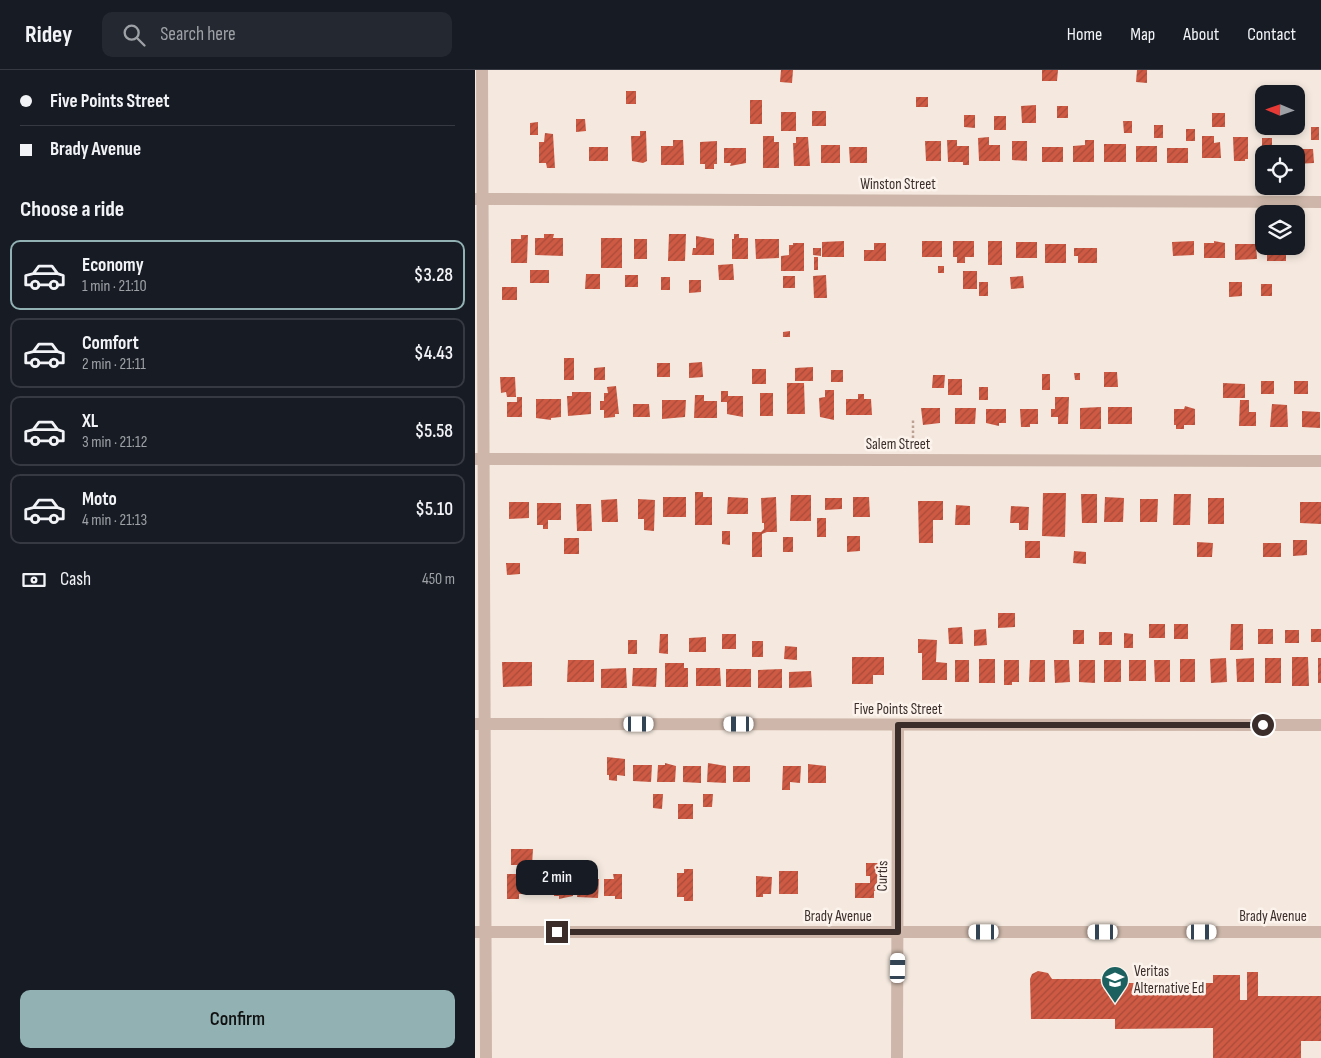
<!DOCTYPE html>
<meta charset="utf-8">
<style>
:root{--surface:#171b24;--page:#242831;--text:#f1f3f6;--muted:#9ea1a6;--line:#363941;--accent:#91b1b2}
body{margin:0;font-family:"Sofia Sans Condensed",sans-serif;background:var(--page);color:var(--text);height:100vh;display:flex;flex-direction:column;font-size:19px;white-space:nowrap}
*{box-sizing:border-box;margin:0}
p{font-size:16px;color:var(--muted)}
.icon{flex:none;width:28px;height:28px;fill:none;stroke:currentColor;stroke-width:2;stroke-linecap:round;stroke-linejoin:round}
.map{position:relative;flex:1;overflow:hidden}
.sheet{display:flex;flex-direction:column;background:var(--surface);width:475px}
.sheet>*{flex:none}
.guide{display:grid;align-content:center;height:110px;padding:0 20px;background:var(--surface)}
.needle{width:32px;rotate:272deg}
.buttons{position:absolute;left:780px;top:15px;display:grid;gap:10px}
.buttons a{display:grid;place-items:center;width:50px;height:50px;border-radius:10px;background:var(--surface);box-shadow:0 2px 8px #0003;font-size:25px}
.end{position:absolute;width:22px;height:22px;margin:-11px;border:6px solid #3b2e2a;background:#fff;box-shadow:0 0 0 2px #fff}
.from{border-radius:50%}
.bubble{position:absolute;height:35px;border-radius:10px;background:var(--surface);box-shadow:0 2px 8px #0003;font-size:16px;font-weight:600;line-height:35px;text-align:center}
.car{position:absolute;width:15px;height:30px;margin:-15px -8px;border-radius:6px;box-shadow:0 0 4px 1px #0007;background:linear-gradient(#fff 24%,#345 0 40%,#fff 0 76%,#345 0 86%,#fff 0)}
.guide b{display:flex;align-items:center;gap:18px;height:48px;font-size:19px}
.guide b+b{border-top:1px solid var(--line)}
.guide i{width:12px;height:12px;background:var(--text)}
ul{padding:0;list-style:none}
li{display:flex;align-items:center;gap:15px;height:70px;margin:0 10px 8px;padding:0 10px;border:2px solid var(--line);border-radius:10px}
li div{flex:1}
li b{display:block;font-size:19px}
li em{font-style:normal;font-weight:600}
li.active{border-color:var(--accent)}
li>.icon{width:45px;height:45px;stroke-width:1.5}
h2{padding:0 20px;font-size:22px;line-height:60px}
.pay{display:flex;align-items:center;gap:12px;height:55px;padding:0 20px;font-size:19px}
.pay p{margin-inline-start:auto}
.cta{display:flex;gap:10px;margin-top:auto;padding:10px 20px}
.cta a{flex:1;height:58px;border-radius:10px;background:var(--accent);color:#111;font-size:20px;font-weight:600;line-height:58px;text-align:center}
header{display:flex;align-items:center;gap:30px;box-sizing:border-box;height:70px;padding:0 25px;background:var(--surface);border-bottom:1px solid var(--line)}
header strong{font-size:24px}
nav{display:flex;gap:28px;margin-inline-start:auto;font-size:18px}
.search{width:350px;height:45px;background:var(--page);display:flex;align-items:center;gap:12px;box-sizing:border-box;padding:0 18px;border-radius:10px;color:var(--muted);font-size:19px}
main{display:flex;flex:1;min-height:0}
.map>svg:first-child{display:block}
.building{fill:url(#building-hatch)}
.lines{fill:none;stroke-linecap:round;stroke-linejoin:round}
.path{stroke:#bba194;stroke-width:2.5;stroke-dasharray:2.5 2.5;stroke-linecap:butt}
.minor{stroke:#ceb7aa;stroke-width:12}
.route{stroke:#3b2e2a;stroke-width:6}
.labels{text-anchor:middle;stroke-width:5;stroke-linejoin:round;paint-order:stroke}
.street-label{font-size:15px;fill:#3b2e2a;stroke:#fcf3ed}
.poi-label{font-size:15px;fill:#3b2e2a;stroke:#fcf3ed;text-anchor:start}
</style>
<header>
<strong>Ridey</strong>
<div class="search"><svg class="icon" aria-label="search" viewBox="0 0 24 24"><circle cx="10" cy="10" r="6"/><path d="M15 15l6 6"/></svg>Search here</div>
<nav><a>Home</a><a>Map</a><a>About</a><a>Contact</a></nav>
</header>
<main>
<section class="sheet">
<div class="guide">
<b><i class="from"></i>Five Points Street</b>
<b><i></i>Brady Avenue</b>
</div>
<h2>Choose a ride</h2>
<ul>
<li class="active"><svg class="icon" aria-label="car" viewBox="0 0 24 24"><path d="M5 17H2v-5l4-1 3-4h7l3 4 3 1v5h-3M9 17h6M6 11h13"/><circle cx="7" cy="17" r="2"/><circle cx="17" cy="17" r="2"/></svg><div><b>Economy</b><p>1 min · 21:10</p></div><em>$3.28</em></li>
<li><svg class="icon" aria-label="car" viewBox="0 0 24 24"><path d="M5 17H2v-5l4-1 3-4h7l3 4 3 1v5h-3M9 17h6M6 11h13"/><circle cx="7" cy="17" r="2"/><circle cx="17" cy="17" r="2"/></svg><div><b>Comfort</b><p>2 min · 21:11</p></div><em>$4.43</em></li>
<li><svg class="icon" aria-label="car" viewBox="0 0 24 24"><path d="M5 17H2v-5l4-1 3-4h7l3 4 3 1v5h-3M9 17h6M6 11h13"/><circle cx="7" cy="17" r="2"/><circle cx="17" cy="17" r="2"/></svg><div><b>XL</b><p>3 min · 21:12</p></div><em>$5.58</em></li>
<li><svg class="icon" aria-label="car" viewBox="0 0 24 24"><path d="M5 17H2v-5l4-1 3-4h7l3 4 3 1v5h-3M9 17h6M6 11h13"/><circle cx="7" cy="17" r="2"/><circle cx="17" cy="17" r="2"/></svg><div><b>Moto</b><p>4 min · 21:13</p></div><em>$5.10</em></li>
</ul>
<div class="pay"><svg class="icon" aria-label="cash" viewBox="0 0 24 24"><path d="M3 7h18v10H3z"/><circle cx="12" cy="12" r="2"/></svg>Cash<p>450 m</p></div>
<div class="cta"><a>Confirm</a></div>
</section>
<div class="map">
<svg width="846" height="988" viewBox="0 0 846 988">
<defs>
<pattern id="building-hatch" width="6" height="6" patternUnits="userSpaceOnUse" patternTransform="scale(1.25)"><rect width="6" height="6" fill="#ce5a44"/><path d="M-1 1l2-2M0 6l6-6M5 7l2-2" fill="none" stroke="#a84b39"/></pattern>
</defs>
<rect width="100%" height="100%" fill="#f5e9df"/>
<g class="building">
<path d="M306,0H318L317,13L305,12Z"/>
<path d="M567,0H583L582,11H567Z"/>
<path d="M662,0H672V13L661,12Z"/>
<rect x="151" y="21" width="10" height="13"/>
<rect x="441" y="27" width="12" height="10"/>
<rect x="275" y="30" width="12" height="24"/>
<path d="M561,35V53H547L546,36Z"/>
<rect x="582" y="36" width="11" height="12"/>
<rect x="337" y="41" width="14" height="15"/>
<rect x="306" y="42" width="15" height="19"/>
<rect x="737" y="43" width="13" height="14"/>
<path d="M489,45H500V58L489,57Z"/>
<rect x="519" y="46" width="12" height="14"/>
<path d="M101,49H110L111,61L101,62Z"/>
<path d="M648,51H657V63H649Z"/>
<path d="M63,52V65H55V53Z"/>
<rect x="679" y="55" width="9" height="13"/>
<rect x="836" y="57" width="8" height="13"/>
<rect x="711" y="59" width="9" height="12"/>
<path d="M165,61H171L172,91L168,93L157,91L156,66H165Z"/>
<path d="M70,63L78,64L80,98H72L71,93H64V72H69Z"/>
<path d="M288,66H299V72H304V98H288Z"/>
<path d="M727,66H739V73L745,72L746,88H727Z"/>
<path d="M321,67H333L335,96H319L318,73H321Z"/>
<path d="M514,67V75H525V91H504L503,68Z"/>
<path d="M758,67H773V89H770V91H759Z"/>
<path d="M787,68H797V76H806V84H787Z"/>
<path d="M198,70H208L209,95H186V76H198Z"/>
<path d="M472,70H482V76H494V95H488V92H473Z"/>
<path d="M610,70H619V92H598V76L610,75Z"/>
<path d="M242,71V94H239V99H230V94H225V72Z"/>
<path d="M450,71H466V91H451Z"/>
<path d="M537,71H552V91L537,90Z"/>
<rect x="629" y="74" width="22" height="18"/>
<rect x="346" y="75" width="19" height="18"/>
<rect x="661" y="76" width="21" height="16"/>
<rect x="114" y="77" width="19" height="14"/>
<path d="M374,77H392V93H375Z"/>
<rect x="567" y="77" width="21" height="15"/>
<path d="M249,78H271V93L255,96L256,93H249Z"/>
<rect x="692" y="78" width="21" height="15"/>
<path d="M818,79H838L839,93L821,94V84H818Z"/>
<path d="M69,164H79L78,168H88V186L60,185V168H69Z"/>
<path d="M194,164H211L210,191H193Z"/>
<path d="M259,164H264V168H273V189H257V169H259Z"/>
<path d="M46,165H53L52,193H36V169H46Z"/>
<path d="M221,166L239,169V185H217L218,178H221Z"/>
<rect x="126" y="168" width="21" height="30"/>
<rect x="159" y="169" width="13" height="20"/>
<path d="M280,169H304V188L281,189Z"/>
<path d="M369,171V187H347V172Z"/>
<rect x="447" y="171" width="20" height="16"/>
<path d="M478,171H499V187H490V193H482V187H478Z"/>
<rect x="513" y="171" width="14" height="24"/>
<path d="M719,171V185L698,186L697,172Z"/>
<path d="M739,171L750,173V188H729V173H739Z"/>
<rect x="541" y="172" width="21" height="16"/>
<path d="M318,173H329V201H306V186L314,185V175H318Z"/>
<path d="M399,173H411V191H389V180H399Z"/>
<rect x="570" y="174" width="21" height="19"/>
<path d="M760,174H781L782,189L760,190Z"/>
<rect x="792" y="176" width="19" height="15"/>
<path d="M338,178H346V186L338,185Z"/>
<path d="M599,178H622V193H603V186H599Z"/>
<rect x="339" y="187" width="4" height="13"/>
<path d="M258,194L259,210H244L243,195Z"/>
<rect x="463" y="196" width="6" height="7"/>
<rect x="55" y="200" width="19" height="13"/>
<rect x="488" y="201" width="14" height="18"/>
<path d="M111,204H125V219H110Z"/>
<rect x="150" y="205" width="13" height="12"/>
<path d="M351,205L352,228H339L338,206Z"/>
<rect x="308" y="206" width="12" height="12"/>
<path d="M548,206L549,218L536,219L535,207Z"/>
<rect x="186" y="207" width="9" height="13"/>
<path d="M214,210H226V222L214,223Z"/>
<rect x="504" y="212" width="9" height="14"/>
<path d="M754,212H767V226L754,227Z"/>
<rect x="786" y="214" width="11" height="12"/>
<rect x="27" y="217" width="15" height="13"/>
<path d="M315,261V267H308V262Z"/>
<rect x="89" y="288" width="10" height="22"/>
<path d="M227,292L228,307L214,308V293Z"/>
<rect x="182" y="293" width="13" height="14"/>
<path d="M130,297V310H119V298Z"/>
<path d="M338,297V311H320V298Z"/>
<rect x="277" y="299" width="14" height="15"/>
<rect x="356" y="300" width="12" height="12"/>
<path d="M629,302H642L643,317H629Z"/>
<path d="M599,303H605V310H600Z"/>
<rect x="567" y="304" width="8" height="16"/>
<path d="M458,305H470L469,318H457Z"/>
<path d="M25,307H40L41,327H32L31,322L26,323Z"/>
<rect x="473" y="309" width="14" height="16"/>
<rect x="786" y="311" width="13" height="13"/>
<rect x="819" y="311" width="14" height="13"/>
<path d="M312,313H329L330,344H312Z"/>
<path d="M748,313L770,314V328H748Z"/>
<path d="M141,316L144,344H140V347L129,348V340H125V331H129V323H133L132,317Z"/>
<rect x="504" y="317" width="9" height="13"/>
<path d="M350,320H359V350L345,347L344,328L350,327Z"/>
<path d="M246,321H253V326H268V347L252,344V332H246Z"/>
<path d="M97,322H116V344L93,346L92,326H97Z"/>
<rect x="285" y="323" width="13" height="23"/>
<path d="M383,324H389V329H396L397,345H371V329H383Z"/>
<path d="M220,325H229V331H242V348H219Z"/>
<path d="M42,327H47V347H32V332H42Z"/>
<path d="M580,327H594L593,354H583V347H576V339H580Z"/>
<path d="M61,329H86V347L76,348V350L61,348Z"/>
<path d="M187,330H211L210,347L187,349Z"/>
<path d="M765,330H774V342H781V356H764Z"/>
<path d="M158,334H174L175,347H158Z"/>
<path d="M797,334L812,335L813,357H795Z"/>
<path d="M710,336L720,339V355H709V359H701V355H699V339H709Z"/>
<path d="M626,337V359H605V338Z"/>
<rect x="633" y="337" width="24" height="17"/>
<path d="M446,338H465V353L448,355Z"/>
<path d="M480,338H501L500,354H480Z"/>
<path d="M511,339H531V353H524V356L511,353Z"/>
<path d="M545,339H563V354H555V357H546Z"/>
<path d="M827,341L845,342V358L827,357Z"/>
<path d="M220,422H228V427H237V455H220Z"/>
<path d="M568,423H591L590,467L567,466Z"/>
<path d="M606,424H622V453H607Z"/>
<path d="M699,424H716L715,455H698Z"/>
<path d="M316,425H336V451H315Z"/>
<rect x="188" y="427" width="23" height="20"/>
<path d="M253,427L273,428V444H252Z"/>
<path d="M301,427L302,462H292L287,464V487H277V462H286L289,459V453H287L286,428Z"/>
<path d="M378,427H394L395,447H378Z"/>
<path d="M630,427L649,428L648,452H629Z"/>
<path d="M350,428H367V439L350,440Z"/>
<rect x="733" y="428" width="16" height="26"/>
<path d="M142,429L143,452H127L126,430Z"/>
<path d="M163,429L180,430L179,461L169,460V449H163Z"/>
<path d="M665,429H683L682,452H665Z"/>
<path d="M443,431H468V450H458V473H444Z"/>
<path d="M34,432H54V448L34,449Z"/>
<path d="M825,432H846V454L825,453Z"/>
<path d="M62,433H86V450H73V459H68V455H62Z"/>
<path d="M101,434H116L117,461H102Z"/>
<path d="M481,435L495,436V455H480Z"/>
<path d="M536,436L554,437L553,460H544V453H535Z"/>
<rect x="342" y="448" width="9" height="19"/>
<path d="M247,461H255V475L247,474Z"/>
<path d="M372,466H385V481L372,482Z"/>
<rect x="308" y="467" width="10" height="15"/>
<rect x="89" y="468" width="15" height="16"/>
<path d="M818,470H832V485L818,486Z"/>
<rect x="550" y="471" width="15" height="17"/>
<path d="M722,472L738,473L737,487H722Z"/>
<rect x="788" y="473" width="18" height="14"/>
<path d="M599,481L611,482V494L598,493Z"/>
<path d="M31,493H45V504L32,505Z"/>
<path d="M523,543H540V557L523,558Z"/>
<rect x="674" y="554" width="16" height="14"/>
<rect x="699" y="554" width="14" height="15"/>
<path d="M756,554H768V580H755Z"/>
<path d="M487,557L488,574H474L473,558Z"/>
<path d="M511,559L512,575L499,576V560Z"/>
<rect x="783" y="559" width="15" height="15"/>
<rect x="836" y="559" width="10" height="13"/>
<rect x="598" y="560" width="11" height="14"/>
<rect x="810" y="560" width="14" height="13"/>
<rect x="624" y="562" width="13" height="13"/>
<path d="M649,563L658,564V578H649Z"/>
<path d="M185,564H193V584L184,583Z"/>
<rect x="247" y="564" width="14" height="15"/>
<path d="M231,567V582H214V568Z"/>
<path d="M443,569L462,570L461,592L472,593V610H447V583H443Z"/>
<rect x="153" y="570" width="9" height="14"/>
<rect x="277" y="571" width="11" height="16"/>
<path d="M310,576L322,577V590L309,589Z"/>
<path d="M377,587H409V605H398V614H377Z"/>
<path d="M817,587H833L834,616H817Z"/>
<path d="M751,588L752,612L736,613L735,589Z"/>
<path d="M779,588V612H762L761,589Z"/>
<rect x="790" y="588" width="16" height="25"/>
<rect x="843" y="588" width="3" height="25"/>
<rect x="504" y="589" width="16" height="24"/>
<rect x="705" y="589" width="15" height="23"/>
<path d="M93,590H119V612H92Z"/>
<rect x="480" y="590" width="14" height="22"/>
<path d="M529,590H544V612H537V615H529Z"/>
<path d="M555,590H570V612H554Z"/>
<path d="M579,590H594L595,612L580,613Z"/>
<path d="M604,590H620V613L604,612Z"/>
<rect x="629" y="590" width="17" height="22"/>
<rect x="654" y="590" width="17" height="21"/>
<path d="M679,590H695V612H680Z"/>
<path d="M27,592H57V616L28,617Z"/>
<path d="M190,593H209V598H213V617H190Z"/>
<path d="M151,598L152,618H126V599Z"/>
<path d="M158,598H182L181,617L157,616Z"/>
<path d="M221,598H245L246,616H221Z"/>
<rect x="251" y="599" width="25" height="18"/>
<path d="M307,599V618H283V600Z"/>
<path d="M336,601L337,617L314,618V602Z"/>
<path d="M132,687L150,689V706L142,705V711L134,710V705H132Z"/>
<path d="M190,693L201,696L200,712H182L183,695H190Z"/>
<path d="M233,693L251,696V713L232,712Z"/>
<path d="M333,694L351,696V713H333Z"/>
<path d="M158,695H177L176,712L158,711Z"/>
<path d="M208,696H226V713L208,712Z"/>
<rect x="258" y="696" width="17" height="16"/>
<path d="M308,696H326L325,713L315,712V720H307Z"/>
<path d="M178,724H188L187,739L178,738Z"/>
<path d="M228,724H238L237,737H228Z"/>
<rect x="203" y="734" width="15" height="15"/>
<path d="M36,779H58L57,795H36Z"/>
<path d="M391,793H404L402,821H399V828H380V813H395V806H391Z"/>
<path d="M209,799H218V831H209V827H202V803H209Z"/>
<rect x="304" y="801" width="19" height="23"/>
<path d="M32,804H51V824H44V829H32Z"/>
<path d="M89,804H98V826L84,829V826H79V809H88Z"/>
<path d="M138,804H147V829H140V826H129V809H139Z"/>
<path d="M281,806L297,807L296,824H288V827H281Z"/>
<path d="M112,809H124L123,828L102,827L103,811L112,812Z"/>
<path d="M563,901L573,903L577,909H632V913H738V905H765V930H772V902H783V926H846V971H826V988H738V958L640,959V949H556L555,909L557,904Z"/>
</g>
<g class="lines">
<path class="path" d="M438,373V350"/>
<g class="minor">
<path d="M7,0L11,988"/>
<path d="M1,129L846,132"/>
<path d="M0,389L846,391"/>
<path d="M0,654L846,655"/>
<path d="M0,862H846"/>
<path d="M422,988L423,655"/>
</g>
</g>
<g class="lines">
<path class="route" d="M82,862H423V655H788"/>
</g>
<defs>
<symbol id="school-pin" viewBox="-11 -11 22 30"><path d="M0 17L-7.5 6A9.5 9.5 0 1 1 7.5 6Z" fill="#1c615f" stroke="#fcf3ed"/><path d="M0-5L7-2L0 1L-7-2ZM-4 1L0 2.5L4 1V4Q0 6-4 4Z" fill="#fff"/></symbol>
</defs>
<g fill-rule="evenodd">
<use href="#school-pin" x="624" y="894" width="32" height="43"/>
</g>
<g class="labels">
<g class="street-label">
<text x="423" y="119">Winston Street</text>
<text x="423" y="379">Salem Street</text>
<text x="423" y="644">Five Points Street</text>
<text transform="translate(407 806) rotate(-89)" y="5">Curtis</text>
<text x="363" y="851">Brady Avenue</text>
<text x="798" y="851">Brady Avenue</text>
</g>
<g class="poi-label">
<text x="659" y="906">Veritas<tspan x="659" dy="17">Alternative Ed</tspan></text>
</g>
</g>
</svg>
<div class="buttons">
<a><svg class="needle" viewBox="-14 -14 28 28"><path d="M0-13l5 13h-10z" fill="#e53935"/><path d="M0 13l5-13h-10z" fill="#9ea1a6"/></svg></a>
<a><svg class="icon" aria-label="locate" viewBox="0 0 24 24"><circle cx="12" cy="12" r="6"/><path d="M12 2v4M12 18v4M2 12h4M18 12h4"/></svg></a>
<a><svg class="icon" aria-label="layers" viewBox="0 0 24 24"><path d="M12 4l9 5-9 5-9-5zM3 14l9 5 9-5"/></svg></a>
</div>
<i class="end from" style="left:788px;top:655px"></i>
<i class="end" style="left:82px;top:862px"></i>
<div class="bubble" style="left:41px;top:790px;width:82px">2 min</div>
<i class="car" style="left:164px;top:654px;rotate:90deg"></i>
<i class="car" style="left:264px;top:654px;rotate:270deg"></i>
<i class="car" style="left:509px;top:862px;rotate:270deg"></i>
<i class="car" style="left:628px;top:862px;rotate:270deg"></i>
<i class="car" style="left:727px;top:862px;rotate:90deg"></i>
<i class="car" style="left:423px;top:898px;rotate:1deg"></i>
</div>
</main>
